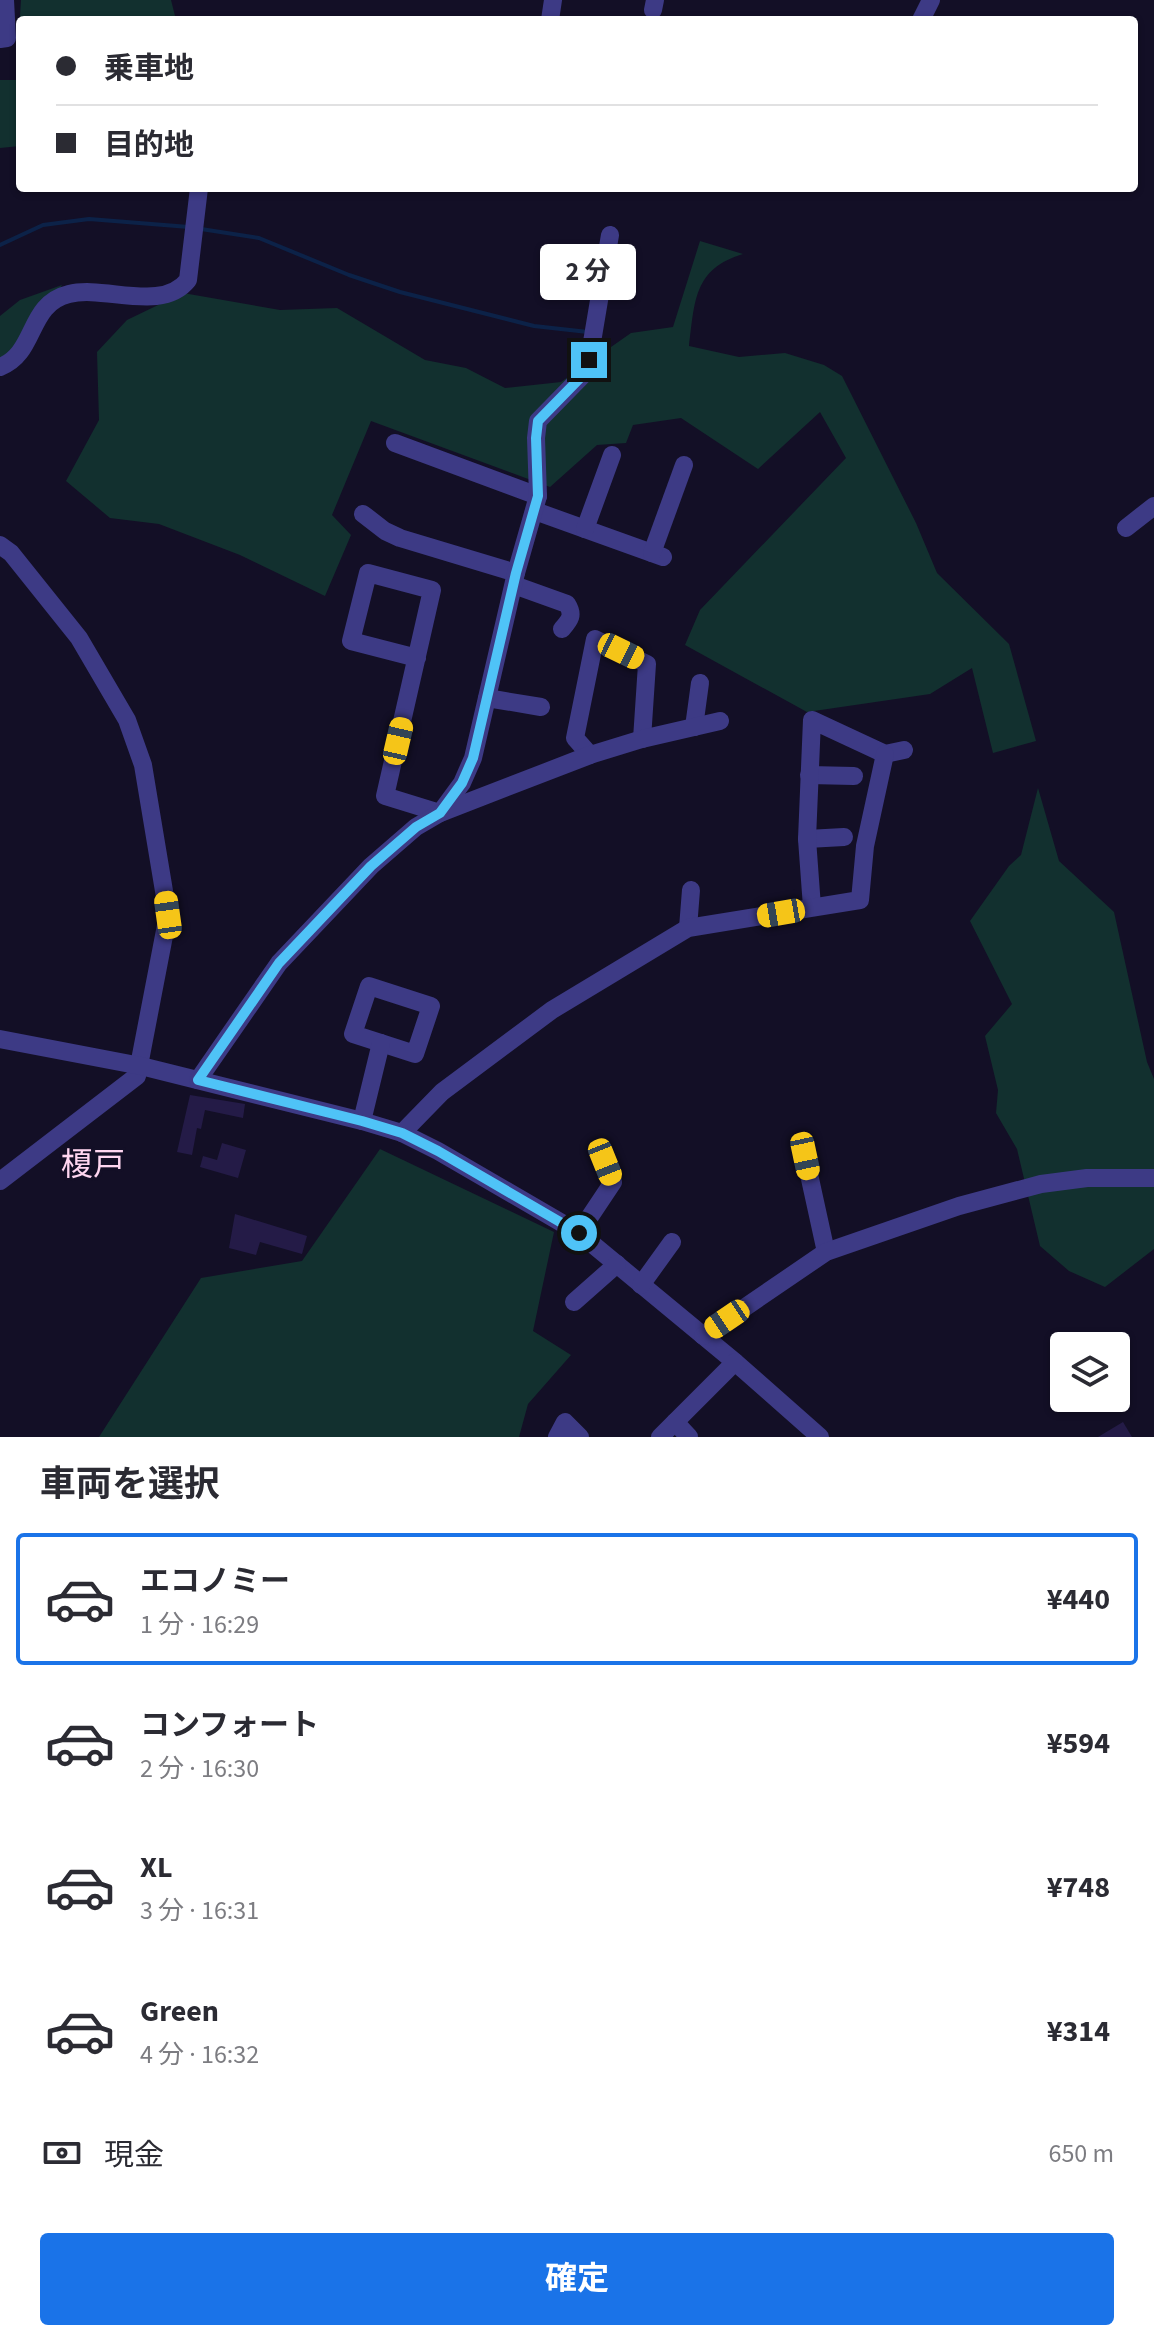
<!DOCTYPE html>
<html lang="ja">
<meta charset="utf-8">
<style>
:root{--surface:#fff;--page:#f7f7f7;--text:#2b2b33;--muted:#7c7c81;--line:#e1e1e2;--accent:#1a73e8}
body{margin:0;font-family:"Source Sans 3","Noto Sans JP",sans-serif;background:var(--page);color:var(--text);height:100vh;display:flex;flex-direction:column;font-size:30px;white-space:nowrap}
*{box-sizing:border-box;margin:0}
p{font-size:26px;color:var(--muted)}
.icon{flex:none;width:44px;height:44px;fill:none;stroke:currentColor;stroke-width:2;stroke-linecap:round;stroke-linejoin:round}
.map{position:relative;height:1437px;overflow:hidden}
.details{display:flex;flex-direction:column;background:var(--surface);flex:1}
.details>*{flex:none}
.hud{position:absolute;left:16px;top:16px;width:1122px;height:176px;border-radius:8px;box-shadow:0 2px 6px #0004;display:grid;align-content:center;height:176px;padding:0 40px;background:var(--surface)}
.tools{position:absolute;left:1050px;top:1332px;display:grid;gap:16px}
.tools a{display:grid;place-items:center;width:80px;height:80px;border-radius:8px;background:var(--surface);box-shadow:0 2px 6px #0004;font-size:40px}
.end{position:absolute;width:36px;height:36px;margin:-18px;border:10px solid #4fc3f7;background:#111;box-shadow:0 0 0 4px #111}
.from{border-radius:50%}
.bubble{position:absolute;height:56px;border-radius:8px;background:var(--surface);box-shadow:0 2px 6px #0004;font-size:26px;font-weight:700;line-height:56px;text-align:center}
.car{position:absolute;width:24px;height:48px;margin:-24px -12px;border-radius:10px;box-shadow:0 0 6px 2px #0007;background:linear-gradient(#f5c518 24%,#345 0 40%,#f5c518 0 76%,#345 0 86%,#f5c518 0)}
.hud b{display:flex;align-items:center;gap:28px;height:76px;font-size:30px}
.hud b+b{border-top:2px solid var(--line)}
.hud i{width:20px;height:20px;background:var(--text)}
ul{padding:0;list-style:none}
li{display:flex;align-items:center;gap:24px;height:132px;margin:0 16px 12px;padding:0 24px;border:4px solid transparent;border-radius:8px}
li div{flex:1}
li b{display:block;font-size:30px}
li em{font-style:normal;font-weight:700}
li.on{border-color:var(--accent)}
li>.icon{width:72px;height:72px;stroke-width:1.5}
h2{padding:0 40px;font-size:36px;line-height:96px}
.pay{display:flex;align-items:center;gap:20px;height:88px;padding:0 40px;font-size:30px}
.pay p{margin-inline-start:auto}
.action{display:flex;gap:16px;margin-top:auto;padding:16px 40px}
.action a{flex:1;height:92px;border-radius:8px;background:var(--accent);color:#fff;font-size:32px;font-weight:700;line-height:92px;text-align:center}
.map>svg:first-child{display:block}
.green{fill:#12302f}
.lines{fill:none;stroke-linecap:round;stroke-linejoin:round}
.stream{stroke:#0c2248;stroke-width:4}
.building{fill:#241b47}
.minor{stroke:#3d3a85;stroke-width:18}
.route{stroke:#4fc3f7;stroke-width:10}
.labels{text-anchor:middle;stroke-width:6;stroke-linejoin:round;paint-order:stroke}
.quarter-label{font-size:32px;fill:#ffd6f0;stroke:#130f26}
</style>
<div class="map">
<svg width="1154" height="1437" viewBox="0 0 1154 1437">
<rect width="100%" height="100%" fill="#130f26"/>
<g class="green">
<path d="M21,0H171L176,20H20V146L0,148V80H16Z"/>
<path d="M700,241L743,254C693,269 695,302 689,346L739,357L785,353L824,365L842,376L916,523L937,573L1009,644L1036,741L993,753L972,668L930,694L807,712L685,645L700,610L846,458L820,412L758,469L681,418L633,425L626,443L597,445L550,487L371,421L332,515L351,535L325,596L240,555L159,524L110,518L66,481L99,420L97,352L127,320L183,293L280,310L337,308L425,360L466,368L505,388L561,382L631,333L673,327Z"/>
<path d="M62,285L31,345L0,361V316L20,300Z"/>
<path d="M1038,788L1059,861L1114,912L1147,1062L1154,1079V1249L1105,1287L1069,1271L1040,1246L1017,1149L996,1113L998,1090L985,1036L1012,1004L970,921L1009,866L1021,855Z"/>
<path d="M380,1149L554,1232L533,1331L571,1355L528,1404L519,1437H99L201,1278L302,1261Z"/>
</g>
<g class="lines">
<g class="stream">
<path d="M201,229L259,238L349,275L400,292L534,326L588,332"/>
<path d="M0,245L43,225L89,219L189,227"/>
</g>
</g>
<g class="building">
<path d="M190,1095L245,1104L243,1118L205,1110L201,1129L197,1128L192,1155L177,1152Z"/>
<path d="M222,1143L246,1150L238,1178L200,1167L203,1156L217,1160Z"/>
<path d="M235,1214L307,1236L302,1254L260,1242L256,1255L229,1248Z"/>
<path d="M1123,1422L1132,1437H1098Z"/>
</g>
<g class="lines">
<g class="minor">
<path d="M653,10L655,0"/>
<path d="M550,20L553,0"/>
<path d="M921,20L931,0"/>
<path d="M0,39L7,38L5,0"/>
<path d="M0,367C37,353 27,304 69,294C105,285 162,313 188,280L199,188"/>
<path d="M395,443L538,496"/>
<path d="M535,511L663,557"/>
<path d="M363,514L385,531L400,538L516,573"/>
<path d="M1126,528L1154,506"/>
<path d="M585,529L612,455"/>
<path d="M0,545L11,553L79,638L127,720L143,765L168,915L137,1076L0,1181"/>
<path d="M652,553L684,465"/>
<path d="M514,585L567,604C574,615 570,620 562,629"/>
<path d="M417,658L351,641L368,573L432,590L385,796L440,813L462,783L473,758L516,573L538,496L536,438L538,421L583,375L589,360L610,235"/>
<path d="M487,698L541,707"/>
<path d="M694,727L700,683"/>
<path d="M590,755L575,738L595,639L647,664L642,739"/>
<path d="M809,775L854,776"/>
<path d="M807,839L844,837"/>
<path d="M812,907L807,839L812,720L885,754L904,750"/>
<path d="M688,928L691,890"/>
<path d="M369,986L431,1006L415,1054L353,1034Z"/>
<path d="M0,1039L141,1066L362,1121L402,1133L438,1151L579,1233L735,1362L820,1437"/>
<path d="M198,1080L279,963L371,866L416,827L440,813L590,755L642,739L720,721"/>
<path d="M362,1121L381,1043"/>
<path d="M402,1133L442,1092L552,1010L688,928L860,900L865,846L885,754"/>
<path d="M805,1156L826,1252"/>
<path d="M579,1233L613,1182L605,1162"/>
<path d="M641,1285L672,1242"/>
<path d="M574,1302L617,1264"/>
<path d="M703,1336L826,1252L959,1206L1041,1184L1087,1178H1154"/>
<path d="M675,1422L689,1437"/>
<path d="M557,1437L565,1422L580,1437"/>
<path d="M660,1437L735,1362"/>
</g>
</g>
<g class="lines">
<path class="route" d="M579,1233L438,1151L402,1133L362,1121L198,1080L279,963L371,866L416,827L440,813L462,783L473,758L516,573L538,496L536,438L538,421L583,375L589,360"/>
</g>
<g class="labels">
<g class="quarter-label">
<text x="93" y="1175">榎戸</text>
</g>
</g>
</svg>
<div class="tools">
<a><svg class="icon" aria-label="layers" viewBox="0 0 24 24"><path d="M12 4l9 5-9 5-9-5zM3 14l9 5 9-5"/></svg></a>
</div>
<i class="end from" style="left:579px;top:1233px"></i>
<i class="end" style="left:589px;top:360px"></i>
<div class="bubble" style="left:540px;top:244px;width:96px">2 分</div>
<i class="car" style="left:621px;top:651px;rotate:116deg"></i>
<i class="car" style="left:398px;top:741px;rotate:13deg"></i>
<i class="car" style="left:781px;top:913px;rotate:260deg"></i>
<i class="car" style="left:168px;top:915px;rotate:352deg"></i>
<i class="car" style="left:805px;top:1156px;rotate:168deg"></i>
<i class="car" style="left:605px;top:1162px;rotate:158deg"></i>
<i class="car" style="left:727px;top:1319px;rotate:236deg"></i>
<div class="hud">
<b><i class="from"></i>乗車地</b>
<b><i></i>目的地</b>
</div>
</div>
<section class="details">
<h2>車両を選択</h2>
<ul>
<li class="on"><svg class="icon" aria-label="car" viewBox="0 0 24 24"><path d="M5 17H2v-5l4-1 3-4h7l3 4 3 1v5h-3M9 17h6M6 11h13"/><circle cx="7" cy="17" r="2"/><circle cx="17" cy="17" r="2"/></svg><div><b>エコノミー</b><p>1 分 · 16:29</p></div><em>¥440</em></li>
<li><svg class="icon" aria-label="car" viewBox="0 0 24 24"><path d="M5 17H2v-5l4-1 3-4h7l3 4 3 1v5h-3M9 17h6M6 11h13"/><circle cx="7" cy="17" r="2"/><circle cx="17" cy="17" r="2"/></svg><div><b>コンフォート</b><p>2 分 · 16:30</p></div><em>¥594</em></li>
<li><svg class="icon" aria-label="car" viewBox="0 0 24 24"><path d="M5 17H2v-5l4-1 3-4h7l3 4 3 1v5h-3M9 17h6M6 11h13"/><circle cx="7" cy="17" r="2"/><circle cx="17" cy="17" r="2"/></svg><div><b>XL</b><p>3 分 · 16:31</p></div><em>¥748</em></li>
<li><svg class="icon" aria-label="car" viewBox="0 0 24 24"><path d="M5 17H2v-5l4-1 3-4h7l3 4 3 1v5h-3M9 17h6M6 11h13"/><circle cx="7" cy="17" r="2"/><circle cx="17" cy="17" r="2"/></svg><div><b>Green</b><p>4 分 · 16:32</p></div><em>¥314</em></li>
</ul>
<div class="pay"><svg class="icon" aria-label="cash" viewBox="0 0 24 24"><path d="M3 7h18v10H3z"/><circle cx="12" cy="12" r="2"/></svg>現金<p>650 m</p></div>
<div class="action"><a>確定</a></div>
</section>
